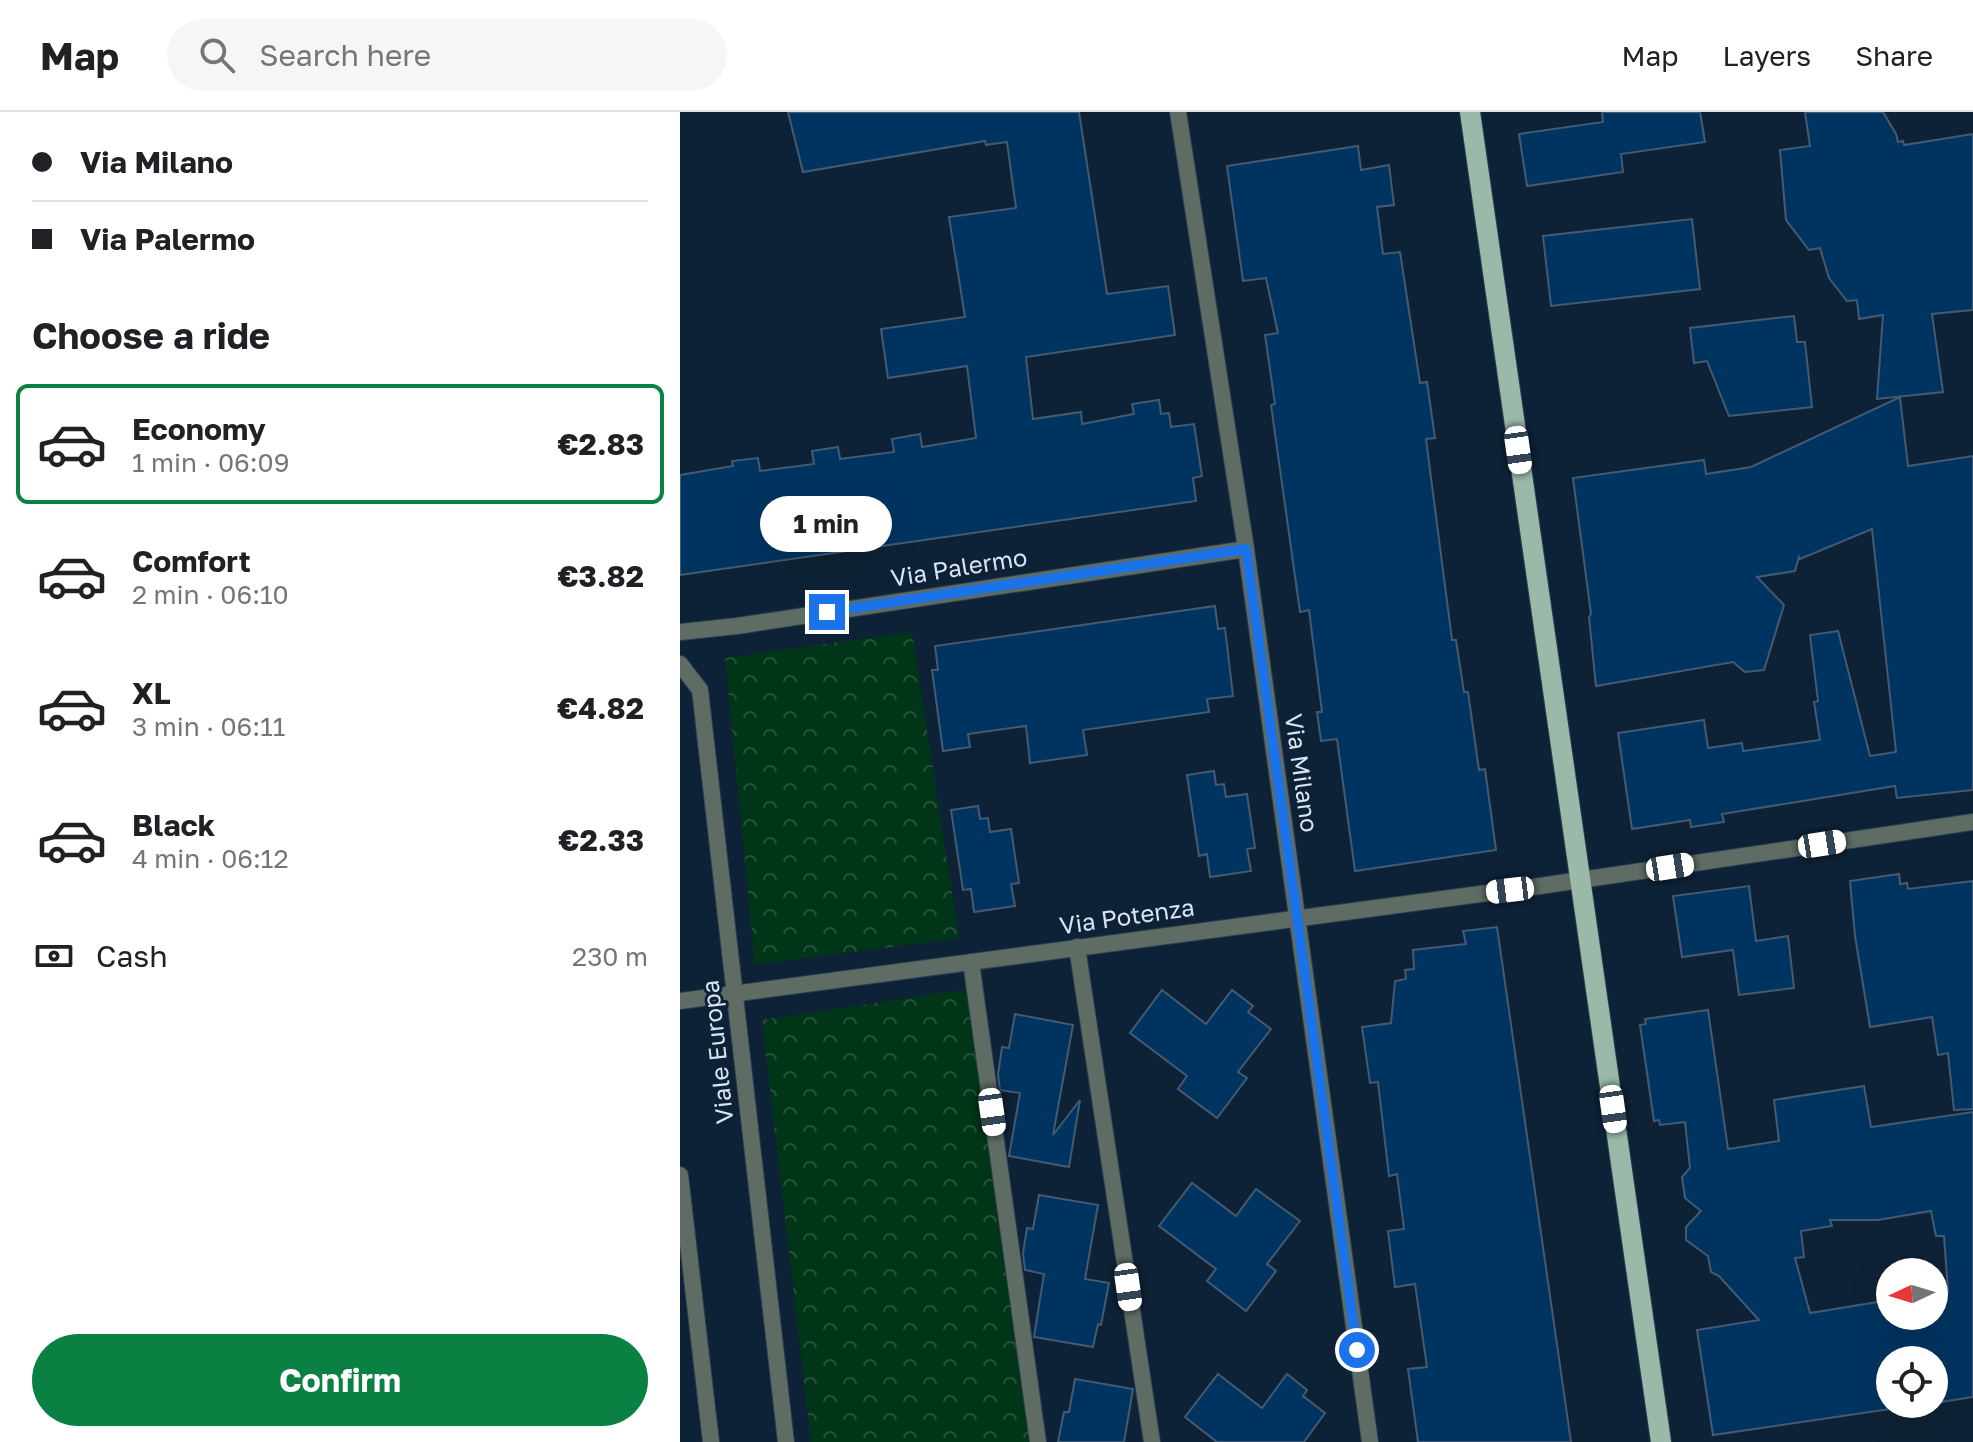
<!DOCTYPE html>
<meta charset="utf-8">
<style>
:root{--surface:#fff;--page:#f6f6f6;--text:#202124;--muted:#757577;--line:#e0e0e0;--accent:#0b8043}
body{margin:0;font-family:"Golos Text",sans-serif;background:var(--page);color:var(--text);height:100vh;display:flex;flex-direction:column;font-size:30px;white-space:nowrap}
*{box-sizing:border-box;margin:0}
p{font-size:26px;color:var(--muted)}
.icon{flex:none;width:44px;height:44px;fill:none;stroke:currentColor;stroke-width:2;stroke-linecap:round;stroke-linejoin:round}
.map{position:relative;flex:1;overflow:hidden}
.drawer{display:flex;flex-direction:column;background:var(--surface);width:680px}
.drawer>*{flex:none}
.banner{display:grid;align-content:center;height:176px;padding:0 32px;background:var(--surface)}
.needle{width:52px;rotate:266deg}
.buttons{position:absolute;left:1196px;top:1146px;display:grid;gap:16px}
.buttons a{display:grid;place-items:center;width:72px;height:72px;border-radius:50%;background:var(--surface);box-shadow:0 8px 32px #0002;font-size:40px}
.end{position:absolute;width:36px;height:36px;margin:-18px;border:10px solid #1a73e8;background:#fff;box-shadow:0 0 0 4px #fff}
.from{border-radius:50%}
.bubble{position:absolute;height:56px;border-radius:28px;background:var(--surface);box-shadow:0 8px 32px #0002;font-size:26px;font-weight:700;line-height:56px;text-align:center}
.car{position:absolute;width:24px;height:48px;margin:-24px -12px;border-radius:10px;box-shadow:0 0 6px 2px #0007;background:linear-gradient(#fff 24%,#345 0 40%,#fff 0 76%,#345 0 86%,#fff 0)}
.banner b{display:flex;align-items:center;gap:28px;height:76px;font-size:30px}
.banner b+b{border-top:2px solid var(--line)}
.banner i{width:20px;height:20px;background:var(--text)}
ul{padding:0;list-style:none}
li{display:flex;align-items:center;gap:24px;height:120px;margin:0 16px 12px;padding:0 16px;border:4px solid transparent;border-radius:12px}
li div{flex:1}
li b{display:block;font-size:30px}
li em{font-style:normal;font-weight:700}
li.active{border-color:var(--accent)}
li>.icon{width:72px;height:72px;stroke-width:1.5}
h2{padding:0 32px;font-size:36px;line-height:96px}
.pay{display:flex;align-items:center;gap:20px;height:88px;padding:0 32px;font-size:30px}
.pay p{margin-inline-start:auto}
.cta{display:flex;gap:16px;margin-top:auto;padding:16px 32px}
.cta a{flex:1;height:92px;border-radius:48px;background:var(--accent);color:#fff;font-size:32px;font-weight:700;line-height:92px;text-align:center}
header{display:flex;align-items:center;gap:48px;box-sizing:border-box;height:112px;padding:0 40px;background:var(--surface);border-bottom:2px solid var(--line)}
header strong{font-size:38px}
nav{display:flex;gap:44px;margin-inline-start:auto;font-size:28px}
.search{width:560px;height:72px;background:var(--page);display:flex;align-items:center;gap:20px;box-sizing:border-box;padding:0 28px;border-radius:44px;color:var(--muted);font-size:30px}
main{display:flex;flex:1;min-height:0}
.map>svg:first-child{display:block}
.park{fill:url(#park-crowns)}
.building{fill:#003460;stroke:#445a73;stroke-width:2;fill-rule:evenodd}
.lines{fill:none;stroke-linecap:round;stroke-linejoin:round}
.minor-casing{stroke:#2a3d51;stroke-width:18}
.tertiary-casing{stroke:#2a3d51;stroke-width:18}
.primary-casing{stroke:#2a3d51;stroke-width:22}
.minor{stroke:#5e6c64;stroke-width:16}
.tertiary{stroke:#5e6c64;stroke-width:16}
.primary{stroke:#9ab9a9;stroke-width:20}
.route{stroke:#1a73e8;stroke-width:10}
.labels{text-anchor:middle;stroke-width:6;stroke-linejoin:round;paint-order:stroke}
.street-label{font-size:24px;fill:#d8e5f4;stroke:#0e2237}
</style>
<header>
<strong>Map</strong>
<div class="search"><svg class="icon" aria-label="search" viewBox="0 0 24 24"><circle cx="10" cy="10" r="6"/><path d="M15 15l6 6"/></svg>Search here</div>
<nav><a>Map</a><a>Layers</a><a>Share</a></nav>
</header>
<main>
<section class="drawer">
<div class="banner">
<b><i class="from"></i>Via Milano</b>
<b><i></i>Via Palermo</b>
</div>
<h2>Choose a ride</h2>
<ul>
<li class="active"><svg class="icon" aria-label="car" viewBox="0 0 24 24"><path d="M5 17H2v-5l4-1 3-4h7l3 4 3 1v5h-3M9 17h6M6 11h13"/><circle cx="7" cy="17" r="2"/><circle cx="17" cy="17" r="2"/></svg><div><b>Economy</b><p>1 min · 06:09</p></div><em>€2.83</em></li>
<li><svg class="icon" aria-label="car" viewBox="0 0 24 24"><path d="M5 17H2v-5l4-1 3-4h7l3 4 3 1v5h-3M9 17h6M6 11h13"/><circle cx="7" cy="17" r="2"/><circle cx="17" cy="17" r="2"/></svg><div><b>Comfort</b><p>2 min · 06:10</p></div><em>€3.82</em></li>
<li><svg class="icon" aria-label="car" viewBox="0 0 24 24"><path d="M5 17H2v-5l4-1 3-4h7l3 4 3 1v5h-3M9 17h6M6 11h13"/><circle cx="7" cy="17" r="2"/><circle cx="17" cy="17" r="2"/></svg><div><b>XL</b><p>3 min · 06:11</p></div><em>€4.82</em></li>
<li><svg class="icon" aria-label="car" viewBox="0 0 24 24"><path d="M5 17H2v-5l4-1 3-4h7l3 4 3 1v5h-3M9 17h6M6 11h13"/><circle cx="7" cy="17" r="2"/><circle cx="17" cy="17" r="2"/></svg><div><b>Black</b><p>4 min · 06:12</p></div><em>€2.33</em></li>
</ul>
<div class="pay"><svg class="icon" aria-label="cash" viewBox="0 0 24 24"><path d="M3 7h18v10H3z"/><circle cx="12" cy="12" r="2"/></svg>Cash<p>230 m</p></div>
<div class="cta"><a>Confirm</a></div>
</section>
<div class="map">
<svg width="1293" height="1330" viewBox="0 0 1293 1330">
<defs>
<pattern id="park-crowns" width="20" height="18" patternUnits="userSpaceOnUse" patternTransform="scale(2)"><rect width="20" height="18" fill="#013517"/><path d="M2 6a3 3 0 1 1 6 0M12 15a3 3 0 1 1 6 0" fill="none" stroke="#255239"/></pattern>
</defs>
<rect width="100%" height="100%" fill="#0e2237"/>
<g class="park">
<path d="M232,520L279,826L75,853L45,546Z"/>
<path d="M288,877L352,1330H131L82,908Z"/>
</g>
<g class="building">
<path d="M108,0H399L427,182L488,174L495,223L346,245L353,307L401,300L402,312L454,302L452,292L479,288L481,302L489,301L491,315L514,312L522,364L513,366L516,389L0,463V363L53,354L52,349L78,346L80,359L134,352L132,339L158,335L160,347L214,340L212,327L240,322L242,335L296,326L287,254L208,266L201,217L285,205L269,105L336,96L327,30L306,33L305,29L123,60Z"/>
<path d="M922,0H1020L1025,30L941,42L943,60L847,74L839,22L923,10Z"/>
<path d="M1125,0H1203L1216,22L1218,30L1223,29L1224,33L1293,22V198L1252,202L1263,280L1197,287L1203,203L1179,207L1177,188L1167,189L1149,166L1140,136L1129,138L1106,108L1100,38L1130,34Z"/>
<path d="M678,34L681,58L709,53L714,93L697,95L703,142L720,140L740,271L747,270L755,326L746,327L772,528H776L784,580H788L799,658L805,657L816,738L675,759L657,627L641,629L637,600H642L629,498L620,500L591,293L595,292L585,223L598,221L586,166L563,169L547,54Z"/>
<path d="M1012,107L1020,177L871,194L863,124Z"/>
<path d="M1114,204L1117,230H1125L1132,295L1049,304L1027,249L1014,251L1010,216Z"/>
<path d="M1220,285L1228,354L1293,344V678L1217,686L1215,674L1042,702L1044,710L1011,715L1010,708L952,717L938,621L1024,608L1028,636L1062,631L1063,639L1140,628L1134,590L1138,589L1130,523L1158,519L1190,644L1216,640L1192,417L1120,447L1119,445L1115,459L1077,465L1104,493L1084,558L1065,560L1053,550L916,574L909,505L911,502L893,366L1024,348L1026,362L1071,355Z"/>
<path d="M535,494L538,517L545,516L553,584L527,587L529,600L403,618L407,643L350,651L346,614L288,622L290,635L263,639L252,558H258L255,534Z"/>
<path d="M534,659L536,673L544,672L546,685L567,682L575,736L567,737L571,759L530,765L527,742L519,744L507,663Z"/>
<path d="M298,694L300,707L308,706L310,720L331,717L339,771L331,772L335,794L294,800L291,777L283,778L271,698Z"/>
<path d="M1219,762L1220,772L1227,771L1228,777L1293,769V997L1274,998L1268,941L1258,943L1252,905L1190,915L1175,824L1170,769Z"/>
<path d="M1069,774L1076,829L1108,824L1114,876L1059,883L1053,838L1002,845L993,784Z"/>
<path d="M817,815L891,1330H738L728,1257L747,1255L735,1172L715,1175L708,1119L724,1117L717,1062L709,1064L698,970L690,971L682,915L711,911L715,869L726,867L725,858L734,857L733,838L786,832L783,819Z"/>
<path d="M482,878L526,912L552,878L573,894L568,900L591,917L558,960L567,966L537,1006L498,977L507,964L450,921Z"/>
<path d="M1028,898L1048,1037L1099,1029L1094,988L1184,974L1191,1015L1293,1000V1285L1254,1291V1248H1210V1292H1244L1033,1323L1017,1218L1079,1208L1039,1164L1031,1160L1028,1144L1006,1128V1115L1021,1099L1005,1086L1002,1065L1010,1056L1005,1010L980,1013L979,1008L974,1009L960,913L966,912L965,907ZM1251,1099L1256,1124H1264L1268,1179L1254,1181V1204H1210V1188L1130,1201L1115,1146L1124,1145L1121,1119L1152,1114L1150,1108H1198Z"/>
<path d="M335,902L393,913L373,1023L400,988L389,1055L329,1044L340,981L320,978L318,963L322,935L329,936Z"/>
<path d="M512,1071L556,1104L576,1077L620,1109L587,1152L596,1159L566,1199L527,1169L536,1157L479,1114Z"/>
<path d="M359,1083L418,1093L405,1167L429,1171L421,1213L418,1212L413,1235L354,1225L364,1162L345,1158L343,1141L347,1116L353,1117Z"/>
<path d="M538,1262L582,1296L607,1262L627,1278L623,1284L645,1301L624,1330H537L505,1305Z"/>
<path d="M395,1267L453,1277L444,1330H378L384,1300H389Z"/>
</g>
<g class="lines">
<defs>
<g id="minor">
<path d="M498,0L566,437L690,1330"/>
<path d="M0,520L57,514L566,437"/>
<path d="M397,835L472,1330"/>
<path d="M291,850L358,1330"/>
<path d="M0,889L860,774L1293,710"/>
</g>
<g id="tertiary">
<path d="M0,552L20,578L106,1330"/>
<path d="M0,1063L31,1330"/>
</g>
<path id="primary" d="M790,0L981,1330"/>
</defs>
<use href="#minor" class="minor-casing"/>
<use href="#tertiary" class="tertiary-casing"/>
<use href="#primary" class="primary-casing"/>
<use href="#minor" class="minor"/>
<use href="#tertiary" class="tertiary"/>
<use href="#primary" class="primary"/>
</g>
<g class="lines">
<path class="route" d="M147,500L566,437L677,1238"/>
</g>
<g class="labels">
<g class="street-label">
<text transform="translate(279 456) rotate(-9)" y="8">Via Palermo</text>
<text transform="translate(621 661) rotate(82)" y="8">Via Milano</text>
<text transform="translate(447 805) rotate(-8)" y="8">Via Potenza</text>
<text transform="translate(38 940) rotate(-96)" y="8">Viale Europa</text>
</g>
</g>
</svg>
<div class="buttons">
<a><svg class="needle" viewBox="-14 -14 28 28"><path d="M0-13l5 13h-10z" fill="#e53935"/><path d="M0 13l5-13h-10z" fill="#757577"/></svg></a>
<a><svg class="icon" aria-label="locate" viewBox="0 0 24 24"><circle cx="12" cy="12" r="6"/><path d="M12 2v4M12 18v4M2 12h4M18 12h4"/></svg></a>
</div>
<i class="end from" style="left:677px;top:1238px"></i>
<i class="end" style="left:147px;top:500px"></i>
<div class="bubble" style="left:80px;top:384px;width:132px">1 min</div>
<i class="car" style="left:838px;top:338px;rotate:172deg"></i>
<i class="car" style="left:1142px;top:732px;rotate:81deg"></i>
<i class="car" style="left:990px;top:755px;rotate:81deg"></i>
<i class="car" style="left:830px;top:778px;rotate:263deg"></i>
<i class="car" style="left:933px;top:997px;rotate:172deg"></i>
<i class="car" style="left:312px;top:1000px;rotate:172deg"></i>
<i class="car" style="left:448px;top:1175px;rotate:172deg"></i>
</div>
</main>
